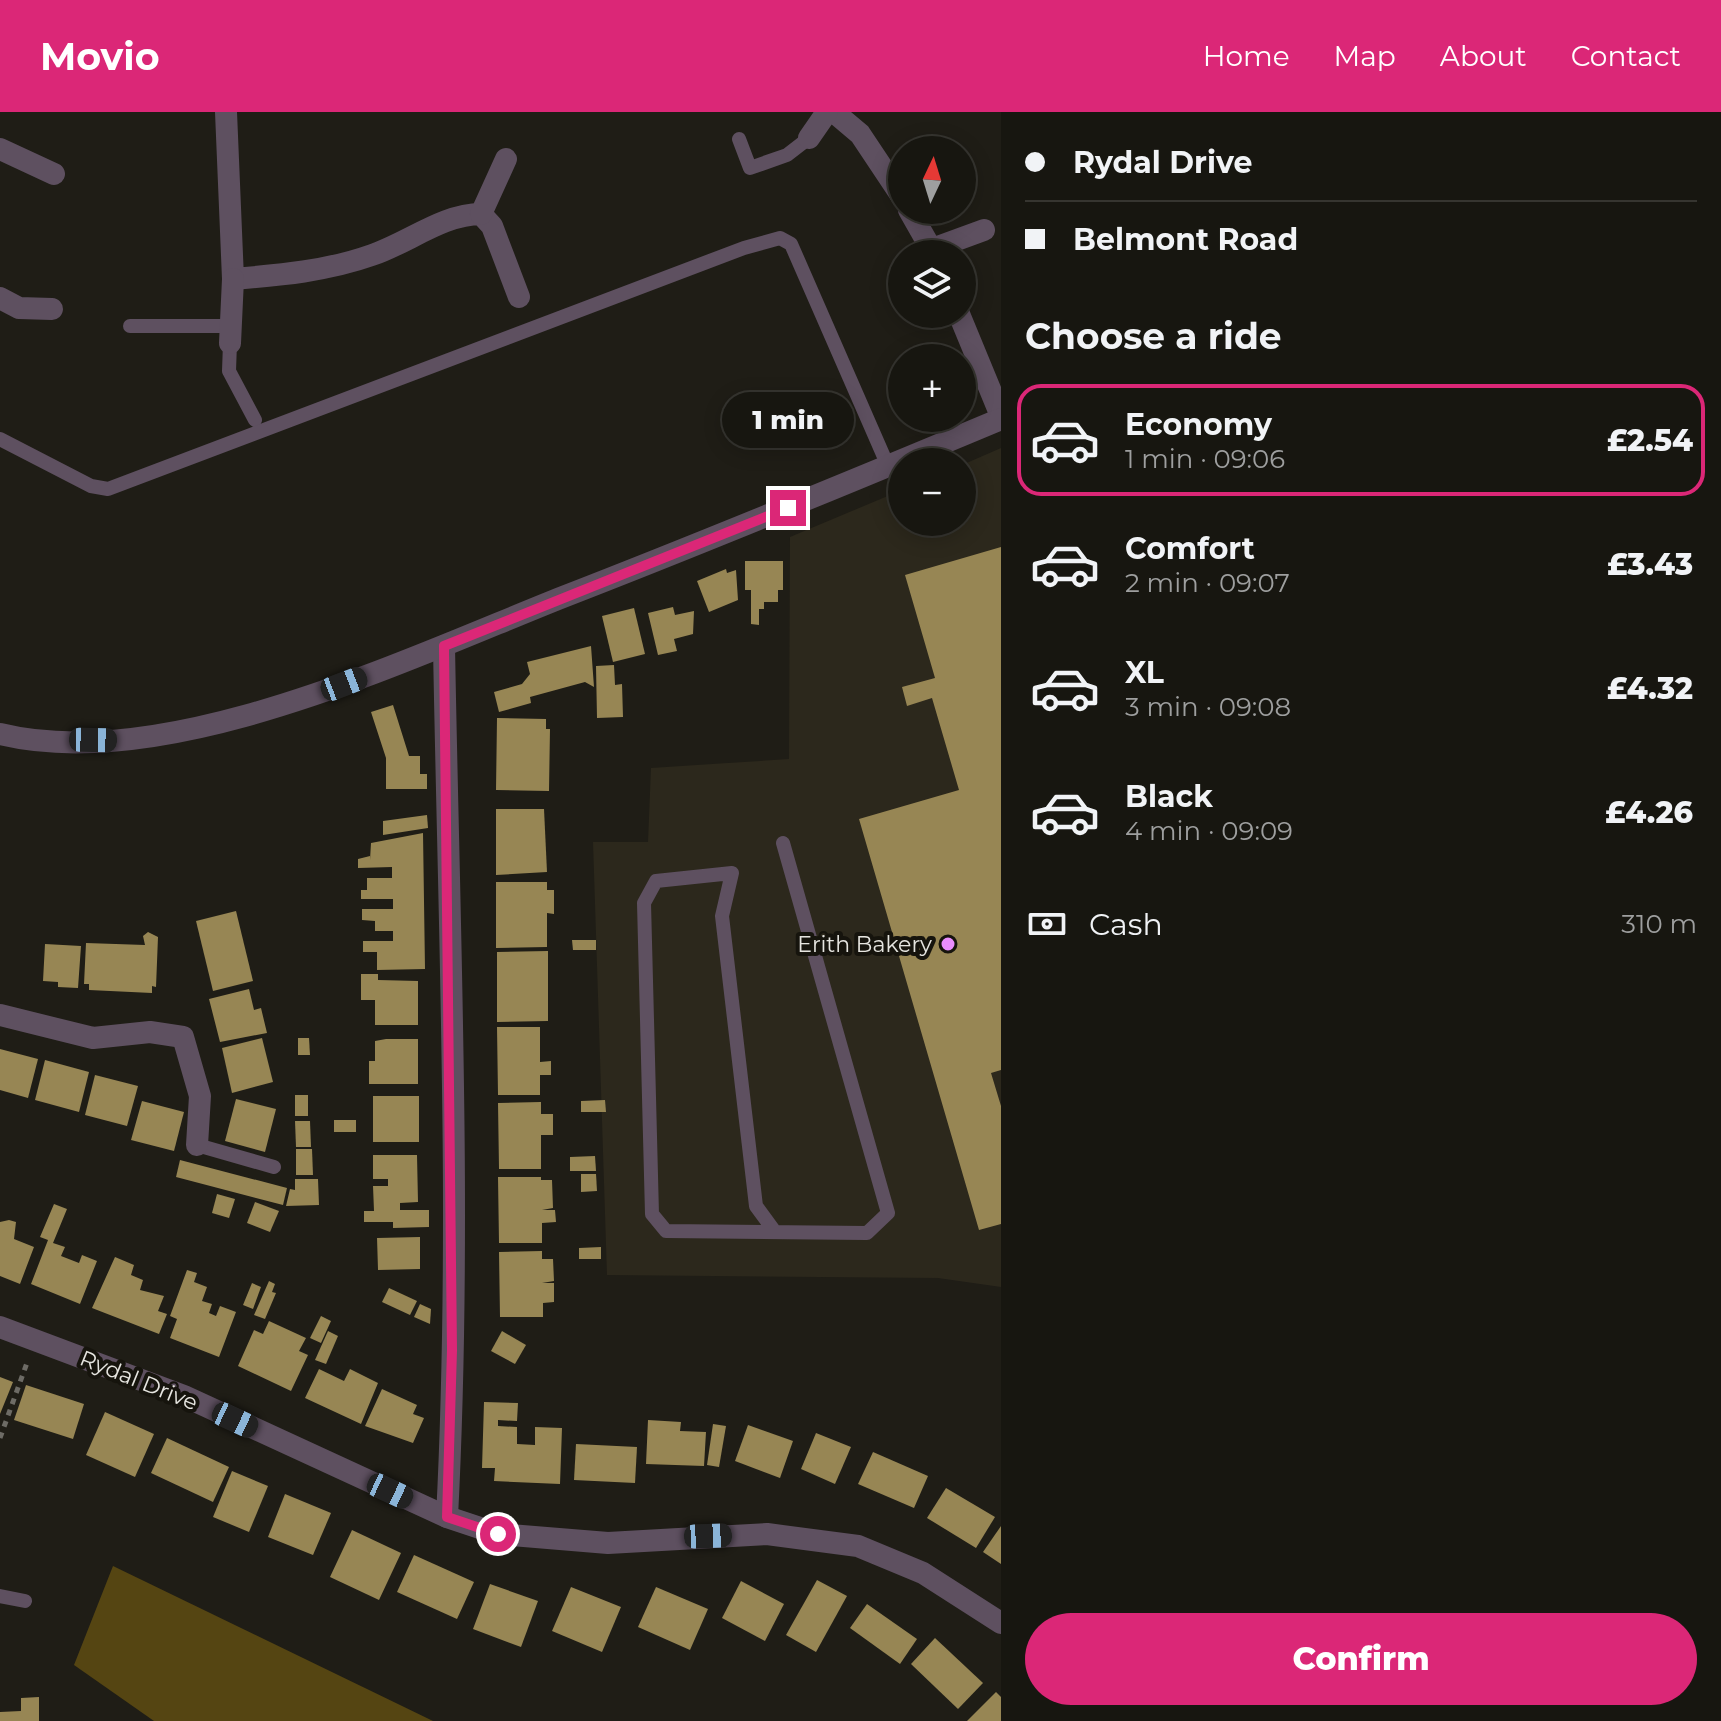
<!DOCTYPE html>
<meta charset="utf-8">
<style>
:root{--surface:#171610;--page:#201f19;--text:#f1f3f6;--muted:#9e9f9f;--line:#363530;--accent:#db2777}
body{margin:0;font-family:Montserrat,sans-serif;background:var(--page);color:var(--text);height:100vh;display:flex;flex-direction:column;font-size:30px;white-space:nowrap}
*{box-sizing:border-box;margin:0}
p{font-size:26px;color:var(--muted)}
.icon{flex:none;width:44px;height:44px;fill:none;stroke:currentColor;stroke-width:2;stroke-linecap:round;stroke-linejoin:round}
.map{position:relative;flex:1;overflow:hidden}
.details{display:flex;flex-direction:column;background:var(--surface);width:720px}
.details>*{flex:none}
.hud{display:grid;align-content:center;height:176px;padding:0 24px;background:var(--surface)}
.needle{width:52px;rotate:4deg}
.fabs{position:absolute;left:888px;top:24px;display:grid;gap:16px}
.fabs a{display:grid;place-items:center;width:88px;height:88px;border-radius:50%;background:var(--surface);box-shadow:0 4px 20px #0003,0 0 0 2px var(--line);font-size:40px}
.end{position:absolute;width:36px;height:36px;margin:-18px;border:10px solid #db2777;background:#fff;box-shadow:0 0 0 4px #fff}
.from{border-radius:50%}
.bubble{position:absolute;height:56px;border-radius:28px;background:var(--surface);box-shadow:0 4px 20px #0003,0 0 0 2px var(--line);font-size:26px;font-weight:800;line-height:56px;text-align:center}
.car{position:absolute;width:24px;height:48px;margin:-24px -12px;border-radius:10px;box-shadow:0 0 6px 2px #0007;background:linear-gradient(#222 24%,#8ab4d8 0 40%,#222 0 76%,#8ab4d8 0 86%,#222 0)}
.hud b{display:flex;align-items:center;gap:28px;height:76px;font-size:30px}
.hud b+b{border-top:2px solid var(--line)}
.hud i{width:20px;height:20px;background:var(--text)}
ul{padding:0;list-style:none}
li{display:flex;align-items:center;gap:24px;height:112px;margin:0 16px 12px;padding:0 8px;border:4px solid transparent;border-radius:24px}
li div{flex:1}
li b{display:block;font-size:30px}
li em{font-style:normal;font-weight:800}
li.on{border-color:var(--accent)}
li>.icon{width:72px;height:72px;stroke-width:1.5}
h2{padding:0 24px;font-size:36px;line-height:96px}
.pay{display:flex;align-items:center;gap:20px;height:88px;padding:0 24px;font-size:30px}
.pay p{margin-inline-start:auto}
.action{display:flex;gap:16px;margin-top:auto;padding:16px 24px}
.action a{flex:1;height:92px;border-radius:48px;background:var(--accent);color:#fff;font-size:32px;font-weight:800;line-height:92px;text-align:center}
header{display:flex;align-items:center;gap:48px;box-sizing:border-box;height:112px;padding:0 40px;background:var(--accent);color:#fff}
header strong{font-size:38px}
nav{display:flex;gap:44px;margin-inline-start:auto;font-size:28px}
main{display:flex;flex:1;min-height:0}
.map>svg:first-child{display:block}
.built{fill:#2c281c}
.forest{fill:#554512}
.building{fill:#978654}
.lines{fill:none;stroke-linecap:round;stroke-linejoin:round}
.path{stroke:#6d6b65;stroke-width:5;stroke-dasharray:6 6;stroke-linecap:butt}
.service{stroke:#5e5060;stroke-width:14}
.minor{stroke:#5e5060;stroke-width:22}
.tertiary{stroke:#5e5060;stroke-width:22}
.route{stroke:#db2777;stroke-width:10}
.poi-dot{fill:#ea8dfd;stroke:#16140d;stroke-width:3}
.labels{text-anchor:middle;stroke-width:8;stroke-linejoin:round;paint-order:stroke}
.poi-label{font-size:22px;fill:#e6e5e0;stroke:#16140d;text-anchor:end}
.street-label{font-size:22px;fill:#e6e5e0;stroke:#16140d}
</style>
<header>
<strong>Movio</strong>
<nav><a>Home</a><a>Map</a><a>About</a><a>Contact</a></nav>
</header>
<main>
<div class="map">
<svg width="1001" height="1609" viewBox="0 0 1001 1609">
<rect width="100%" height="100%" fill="#1f1d16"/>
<path class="built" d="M1001,336V1175L938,1166L607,1163L593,730H648L651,656L789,647L790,425L902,378V410H962V353Z"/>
<path class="forest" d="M113,1454L433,1609H154L74,1553Z"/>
<g class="building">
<path d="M1001,435V958L991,961L1001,994V1112L979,1118L859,707L959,678L932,586L907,594L902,575L935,566L905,463Z"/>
<path d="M745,449H783V478H778V490H764V497H759V513L751,512V478H745Z"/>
<path d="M726,457L727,461L736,458L738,488L709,500L697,469Z"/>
<path d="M673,495L675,503L694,499L693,522L674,527L677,539L658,543L648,501Z"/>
<path d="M634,496L645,542L613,550L602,504Z"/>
<path d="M591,534L594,575L585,570L530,585L531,591L499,600L494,580L522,572L530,562L527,550Z"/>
<path d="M614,553L615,573L622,572L623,605L597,606L596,554Z"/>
<path d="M393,593L409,644H420V662H427V677H386V646L371,600Z"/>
<path d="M497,606L546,607V617H550L549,679L496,678Z"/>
<path d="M496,697H544L547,760L496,763Z"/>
<path d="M427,703L428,716L383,723V709Z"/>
<path d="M423,721L425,857L377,858V840H363V829H393V819H375V809L362,808V797H393V787H361V778H367V766H392V755L358,756V747L370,744V748L371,731Z"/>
<path d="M496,770H547V778H554V802L547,801V835L496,836Z"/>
<path d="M236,799L253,869L213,879L196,809Z"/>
<path d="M148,820L158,825L156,875L152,874V881L89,878V872H84L86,831L145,833L143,824Z"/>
<path d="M572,828H596V838H573Z"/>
<path d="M45,832L81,834L78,876L58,875V870L43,869Z"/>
<path d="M548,839V909L497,910V840Z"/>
<path d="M361,862H378V868L418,869V913H375V888H361Z"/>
<path d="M249,877L254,898L261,896L267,921L220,930L209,887Z"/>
<path d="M497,915H540V950L551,949V963H540V983H498Z"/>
<path d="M262,926L273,970L232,981L222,936Z"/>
<path d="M298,926H309L310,943H298Z"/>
<path d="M386,927H418V972H369V949H375V929Z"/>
<path d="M0,937L38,947L28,986L0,978Z"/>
<path d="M45,948L89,960L79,1000L35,988Z"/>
<path d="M95,963L138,974L127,1014L85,1003Z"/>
<rect x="295" y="983" width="13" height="21"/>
<rect x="373" y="984" width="46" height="46"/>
<path d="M236,987L276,997L265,1040L225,1029Z"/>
<path d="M605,988L606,1000H581V989Z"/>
<path d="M142,989L184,1000L174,1039L131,1028Z"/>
<path d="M541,990V1002H553V1023H541V1057H499L498,991Z"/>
<rect x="334" y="1008" width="22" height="12"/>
<path d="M295,1009H310L311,1035H296Z"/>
<path d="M296,1037H312L313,1063H296Z"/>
<path d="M373,1043H417L418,1090L400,1091V1098H429V1115L393,1116V1110H364V1099H374L373,1074H388V1067H373Z"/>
<path d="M595,1044L596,1059H570V1045Z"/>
<path d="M180,1048L287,1076L283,1093L176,1065Z"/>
<path d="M581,1062H596L597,1079L581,1080Z"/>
<path d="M498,1065H541V1068H552L553,1096L542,1098H555L556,1110L542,1111V1131H499Z"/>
<path d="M295,1067H318L319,1093L286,1094L290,1077L295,1078Z"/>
<path d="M217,1082L235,1087L229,1106L212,1101Z"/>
<path d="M255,1090L279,1099L270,1120L247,1111Z"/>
<path d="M54,1092L67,1097L53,1131L65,1135L61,1144L79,1151L82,1143L97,1149L80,1192L31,1172L48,1128L40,1125Z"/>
<path d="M9,1108L16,1110L14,1127L34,1135L20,1172L0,1164V1110Z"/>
<path d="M420,1125V1157L378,1158L377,1126Z"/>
<path d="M601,1135V1147H579V1136Z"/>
<path d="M542,1139V1147H553L554,1169L542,1171H554V1190L543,1191V1205H500L499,1140Z"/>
<path d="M115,1145L134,1153L131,1163L143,1168L140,1178L164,1184L158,1199L167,1202L159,1222L92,1196Z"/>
<path d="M187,1158L197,1161L194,1170L207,1175L202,1189L212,1192L209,1201L216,1204L220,1194L236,1200L219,1245L170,1226L177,1207L170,1204Z"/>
<path d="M269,1169L275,1172L272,1180L276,1181L265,1207L254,1203Z"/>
<path d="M252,1171L261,1175L253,1197L243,1193Z"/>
<path d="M389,1176L417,1189L410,1203L382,1190Z"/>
<path d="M420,1192L431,1197L430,1212L414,1205Z"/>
<path d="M321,1204L331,1209L321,1231L310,1226Z"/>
<path d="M269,1209L306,1226L299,1239L308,1243L291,1279L238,1254L254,1218L263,1222Z"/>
<path d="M328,1219L338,1224L326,1252L315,1248Z"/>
<path d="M502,1219L526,1233L515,1252L491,1239Z"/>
<path d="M319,1257L344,1269L350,1257L378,1271L361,1312L305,1286Z"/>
<path d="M0,1265L13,1270L0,1302Z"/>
<path d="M26,1273L84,1292L73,1327L14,1308Z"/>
<path d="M382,1277L417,1293L413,1302L424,1306L413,1331L365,1314Z"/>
<path d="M484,1290L518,1291L517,1309L498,1308V1314L517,1315V1332L535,1333V1315L562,1316L560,1372L494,1369L495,1356H482Z"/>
<path d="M105,1300L154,1322L135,1365L86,1343Z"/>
<path d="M648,1308L681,1310L680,1319L706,1320L704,1354L646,1352Z"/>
<path d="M713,1312L726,1314L719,1355L707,1353Z"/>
<path d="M748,1313L793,1329L780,1366L735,1349Z"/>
<path d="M816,1321L851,1335L835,1372L801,1357Z"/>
<path d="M167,1326L229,1355L213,1390L151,1361Z"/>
<path d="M576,1332L637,1335L635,1371L574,1368Z"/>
<path d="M873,1340L928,1364L914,1396L858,1372Z"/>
<path d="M232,1359L268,1374L249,1420L213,1405Z"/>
<path d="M946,1376L995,1405L976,1436L927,1406Z"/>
<path d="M285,1382L331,1401L313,1443L268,1425Z"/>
<path d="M1001,1414V1452L983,1440Z"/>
<path d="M352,1418L401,1441L379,1488L330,1465Z"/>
<path d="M414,1443L474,1470L457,1507L397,1480Z"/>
<path d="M817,1468L847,1484L816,1540L786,1523Z"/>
<path d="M741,1469L784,1492L765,1529L722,1506Z"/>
<path d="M490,1472L538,1489L521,1535L473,1517Z"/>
<path d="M571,1475L621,1495L602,1540L552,1519Z"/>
<path d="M656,1475L708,1497L690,1538L638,1515Z"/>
<path d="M867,1492L917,1527L900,1552L850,1516Z"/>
<path d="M935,1526L983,1571L958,1597L911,1552Z"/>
<path d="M996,1580L1001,1585V1609H967Z"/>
<path d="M39,1585V1609H0V1600L21,1599V1586Z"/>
</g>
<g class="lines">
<path class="path" d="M0,1326L28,1248"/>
<g class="service">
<path d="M739,27L750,56L787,43L809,26"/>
<path d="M130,214H230"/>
<path d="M230,231L229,259L255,308"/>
<path d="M0,327L91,374L108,377L744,136L780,126L791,132L888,354"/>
<path d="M197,1033L274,1055"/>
<path d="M775,1120L756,1094L722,804L732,761L656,769L644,791L652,1102L666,1119L867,1121L888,1101L783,731"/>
<path d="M0,1484L25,1489"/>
</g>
<g class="minor">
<path d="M226,0L233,167C281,163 327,159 372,143C408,131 443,102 481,102L492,114L519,185"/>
<path d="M834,0L860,22L902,85"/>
<path d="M809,26L827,0"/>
<path d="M0,37L54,62"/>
<path d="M909,98L934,142"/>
<path d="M481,102L506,47"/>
<path d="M932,137L984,118"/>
<path d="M0,186L19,196L52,197"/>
<path d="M959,202L1001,304"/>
<path d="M230,231L233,167"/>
<path d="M444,534C449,823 462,1115 447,1405"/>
<path d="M0,903L93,926L150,920L183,925L200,984L197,1033"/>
<path d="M0,1215L184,1284L447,1405L498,1422L608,1431L767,1422L858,1434L923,1461L1001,1511"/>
</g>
<path class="tertiary" d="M0,622C166,663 409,546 563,485C710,428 855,368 1001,307"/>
</g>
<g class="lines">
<path class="route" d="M498,1422L447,1405L452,1238L444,534L788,396"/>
</g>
<circle class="poi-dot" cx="948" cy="832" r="8"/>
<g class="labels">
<g class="poi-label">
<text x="932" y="840">Erith Bakery</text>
</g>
<g class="street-label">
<text transform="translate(139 1268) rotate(22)" y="8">Rydal Drive</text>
</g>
</g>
</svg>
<div class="fabs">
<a><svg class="needle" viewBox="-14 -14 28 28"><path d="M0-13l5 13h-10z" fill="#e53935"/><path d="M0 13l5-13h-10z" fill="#9e9f9f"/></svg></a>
<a><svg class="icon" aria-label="layers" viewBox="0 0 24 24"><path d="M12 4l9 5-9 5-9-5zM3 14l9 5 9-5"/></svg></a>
<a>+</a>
<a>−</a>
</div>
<i class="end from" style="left:498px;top:1422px"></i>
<i class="end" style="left:788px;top:396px"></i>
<div class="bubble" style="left:722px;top:280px;width:132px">1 min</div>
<i class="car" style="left:344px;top:572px;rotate:69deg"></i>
<i class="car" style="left:93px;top:628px;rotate:91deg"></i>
<i class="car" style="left:235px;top:1308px;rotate:115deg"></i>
<i class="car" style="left:390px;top:1379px;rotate:115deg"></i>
<i class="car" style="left:708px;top:1424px;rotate:88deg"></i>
</div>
<section class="details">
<div class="hud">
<b><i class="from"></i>Rydal Drive</b>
<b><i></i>Belmont Road</b>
</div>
<h2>Choose a ride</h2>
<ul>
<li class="on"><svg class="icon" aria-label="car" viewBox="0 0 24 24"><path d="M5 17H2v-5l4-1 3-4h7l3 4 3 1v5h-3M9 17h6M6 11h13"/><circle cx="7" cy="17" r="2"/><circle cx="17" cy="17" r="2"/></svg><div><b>Economy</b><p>1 min · 09:06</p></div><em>£2.54</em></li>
<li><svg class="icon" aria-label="car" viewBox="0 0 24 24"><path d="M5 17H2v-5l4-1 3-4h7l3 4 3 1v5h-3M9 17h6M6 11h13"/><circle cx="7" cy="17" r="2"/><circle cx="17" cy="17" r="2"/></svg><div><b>Comfort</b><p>2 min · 09:07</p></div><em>£3.43</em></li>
<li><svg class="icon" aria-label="car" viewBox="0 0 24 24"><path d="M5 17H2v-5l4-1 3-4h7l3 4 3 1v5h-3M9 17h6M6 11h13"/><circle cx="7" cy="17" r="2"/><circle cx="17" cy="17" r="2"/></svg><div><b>XL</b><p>3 min · 09:08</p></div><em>£4.32</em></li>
<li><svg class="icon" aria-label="car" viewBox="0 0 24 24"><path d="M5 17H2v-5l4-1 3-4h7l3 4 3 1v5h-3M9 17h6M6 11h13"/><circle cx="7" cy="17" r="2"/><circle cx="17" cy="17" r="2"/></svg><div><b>Black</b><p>4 min · 09:09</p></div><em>£4.26</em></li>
</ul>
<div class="pay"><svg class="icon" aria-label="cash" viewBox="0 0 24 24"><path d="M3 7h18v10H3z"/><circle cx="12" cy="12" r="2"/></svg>Cash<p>310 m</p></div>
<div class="action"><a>Confirm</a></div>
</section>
</main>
